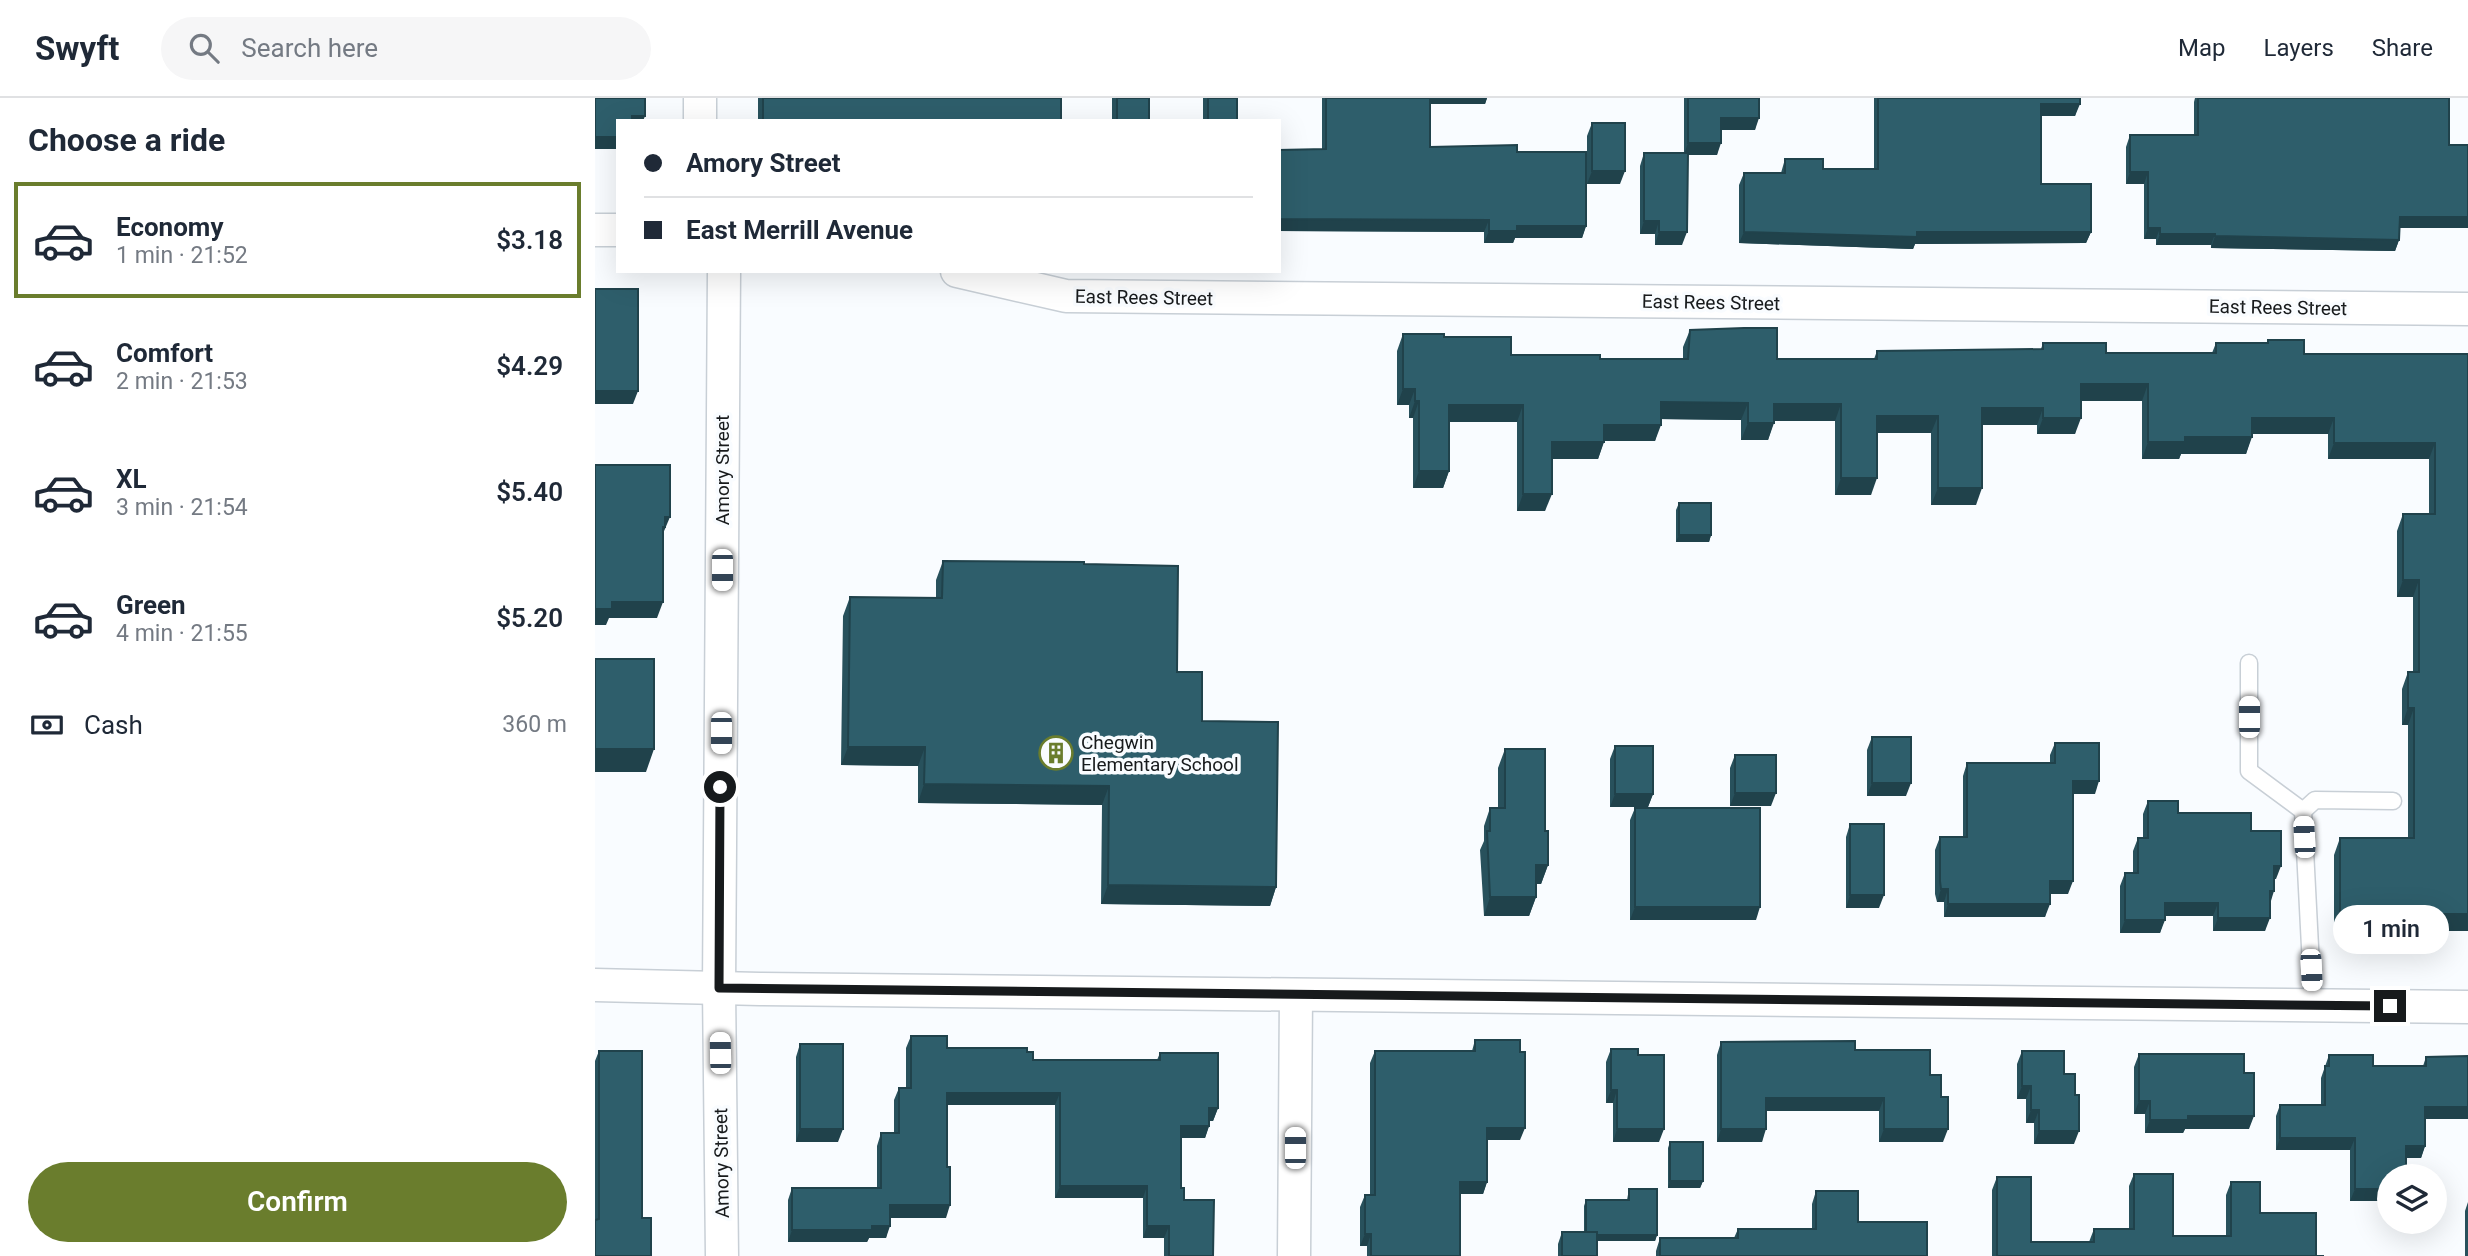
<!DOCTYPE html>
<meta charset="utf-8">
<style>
:root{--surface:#fff;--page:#f6f6f7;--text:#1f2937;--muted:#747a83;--line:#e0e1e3;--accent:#6a7d2d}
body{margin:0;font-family:Roboto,sans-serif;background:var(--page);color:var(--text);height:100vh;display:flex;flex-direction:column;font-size:26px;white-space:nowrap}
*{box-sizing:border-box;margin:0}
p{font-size:23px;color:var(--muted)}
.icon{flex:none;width:38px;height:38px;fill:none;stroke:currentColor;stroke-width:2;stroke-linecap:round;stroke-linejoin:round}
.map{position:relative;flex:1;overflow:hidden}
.side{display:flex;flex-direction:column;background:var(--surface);width:595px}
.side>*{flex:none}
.top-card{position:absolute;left:21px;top:21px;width:665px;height:154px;border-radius:0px;box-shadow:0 7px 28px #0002;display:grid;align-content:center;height:154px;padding:0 28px;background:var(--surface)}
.fabs{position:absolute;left:1782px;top:1066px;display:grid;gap:14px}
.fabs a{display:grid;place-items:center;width:70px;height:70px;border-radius:50%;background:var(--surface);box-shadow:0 7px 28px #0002;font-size:35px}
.end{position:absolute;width:32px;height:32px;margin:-16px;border:9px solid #171a1c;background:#fff;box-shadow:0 0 0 4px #fff}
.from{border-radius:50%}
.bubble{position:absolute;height:49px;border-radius:24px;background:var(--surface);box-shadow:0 7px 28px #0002;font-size:23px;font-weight:600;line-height:49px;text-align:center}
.car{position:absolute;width:21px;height:42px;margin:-21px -10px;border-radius:9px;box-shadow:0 0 5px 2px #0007;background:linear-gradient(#fff 24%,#345 0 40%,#fff 0 76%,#345 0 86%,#fff 0)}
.top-card b{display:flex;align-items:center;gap:24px;height:66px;font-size:26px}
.top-card b+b{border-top:2px solid var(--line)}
.top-card i{width:18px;height:18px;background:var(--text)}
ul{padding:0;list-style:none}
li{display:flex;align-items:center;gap:21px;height:116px;margin:0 14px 10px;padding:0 14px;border:4px solid transparent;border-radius:0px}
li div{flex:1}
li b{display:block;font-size:26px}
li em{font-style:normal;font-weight:600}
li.on{border-color:var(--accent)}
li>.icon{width:63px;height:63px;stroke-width:1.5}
h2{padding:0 28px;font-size:32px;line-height:84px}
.pay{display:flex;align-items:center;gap:18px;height:77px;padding:0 28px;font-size:26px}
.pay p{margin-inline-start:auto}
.action{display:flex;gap:14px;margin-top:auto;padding:14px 28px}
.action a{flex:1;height:80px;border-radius:42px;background:var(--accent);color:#fff;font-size:28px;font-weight:600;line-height:80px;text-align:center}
header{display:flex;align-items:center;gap:42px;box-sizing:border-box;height:98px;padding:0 35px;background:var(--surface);border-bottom:2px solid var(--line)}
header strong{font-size:33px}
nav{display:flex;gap:38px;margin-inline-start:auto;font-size:24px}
.search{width:490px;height:63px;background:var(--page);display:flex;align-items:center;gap:18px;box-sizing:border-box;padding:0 24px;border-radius:38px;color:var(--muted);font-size:26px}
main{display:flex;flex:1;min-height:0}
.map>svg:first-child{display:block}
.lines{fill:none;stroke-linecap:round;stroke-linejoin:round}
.lane-casing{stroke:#c8cfd6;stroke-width:19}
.street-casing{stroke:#c8cfd6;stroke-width:35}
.lane{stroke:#fff;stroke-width:16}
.street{stroke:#fff;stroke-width:32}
.wall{fill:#28515c}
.shaded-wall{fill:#20424b}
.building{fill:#2e5e6b;stroke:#20424b;stroke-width:2}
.route{stroke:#171a1c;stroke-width:9}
.labels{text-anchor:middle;stroke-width:7;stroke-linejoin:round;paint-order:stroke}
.street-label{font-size:19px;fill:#171a1c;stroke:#f9fcff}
.poi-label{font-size:19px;fill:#171a1c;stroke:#f9fcff;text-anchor:start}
</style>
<header>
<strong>Swyft</strong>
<div class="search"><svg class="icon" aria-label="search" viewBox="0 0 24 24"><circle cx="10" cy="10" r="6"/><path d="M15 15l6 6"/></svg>Search here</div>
<nav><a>Map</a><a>Layers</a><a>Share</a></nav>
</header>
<main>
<section class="side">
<h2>Choose a ride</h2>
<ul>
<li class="on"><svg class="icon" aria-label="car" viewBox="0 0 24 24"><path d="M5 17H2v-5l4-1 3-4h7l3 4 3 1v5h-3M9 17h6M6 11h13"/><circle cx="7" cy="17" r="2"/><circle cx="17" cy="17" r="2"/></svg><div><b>Economy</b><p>1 min · 21:52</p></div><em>$3.18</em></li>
<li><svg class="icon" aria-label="car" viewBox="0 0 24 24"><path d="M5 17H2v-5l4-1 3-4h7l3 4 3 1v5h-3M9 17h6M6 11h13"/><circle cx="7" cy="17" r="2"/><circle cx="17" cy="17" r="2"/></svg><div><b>Comfort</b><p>2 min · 21:53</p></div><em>$4.29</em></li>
<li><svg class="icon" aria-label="car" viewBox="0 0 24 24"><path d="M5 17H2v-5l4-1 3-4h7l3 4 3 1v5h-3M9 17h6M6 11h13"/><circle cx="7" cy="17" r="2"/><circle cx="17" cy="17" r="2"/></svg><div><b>XL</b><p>3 min · 21:54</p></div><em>$5.40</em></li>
<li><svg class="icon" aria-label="car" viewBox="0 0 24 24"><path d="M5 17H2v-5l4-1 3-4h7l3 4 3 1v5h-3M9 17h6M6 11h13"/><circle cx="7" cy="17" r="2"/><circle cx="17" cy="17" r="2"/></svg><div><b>Green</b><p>4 min · 21:55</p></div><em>$5.20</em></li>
</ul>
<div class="pay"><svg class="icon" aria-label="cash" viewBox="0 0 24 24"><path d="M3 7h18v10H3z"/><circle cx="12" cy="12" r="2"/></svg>Cash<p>360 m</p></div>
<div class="action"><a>Confirm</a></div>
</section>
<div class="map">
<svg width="1873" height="1158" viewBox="0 0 1873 1158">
<rect width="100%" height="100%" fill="#f9fcff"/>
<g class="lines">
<defs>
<g id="lane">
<path d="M1654,565V673L1708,713L1718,907"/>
<path d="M1708,713L1720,702L1798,703"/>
</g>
<g id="street">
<path d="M105,23V0"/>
<path d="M0,132H23"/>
<path d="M362,173L471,198L1873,211"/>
<path d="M0,887L165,891L1873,909"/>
<path d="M127,1158L124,890L129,173"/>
<path d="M699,1158L701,897"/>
</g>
</defs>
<use href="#lane" class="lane-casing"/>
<use href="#street" class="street-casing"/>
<use href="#lane" class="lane"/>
<use href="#street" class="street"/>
</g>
<g class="wall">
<rect x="163" y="0" width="303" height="23"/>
<rect x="517" y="0" width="37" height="23"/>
<rect x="608" y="0" width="34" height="23"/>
<path d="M727,0H892L890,6H835V49L922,54L991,128L987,140H920L918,145H889V134L684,133V52L727,51Z"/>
<path d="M1089,0H1164L1160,32H1126L1122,57H1093L1087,147H1060V136H1045V68L1049,55H1089Z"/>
<path d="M1279,0H1485L1480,18H1446V86L1496,134L1491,145L1320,146L1318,151L1144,145V87L1149,75H1186L1190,61L1228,71H1279Z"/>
<path d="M1600,0H1854V47L1873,130H1804V142L1800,153L1616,150V147H1561V141H1549V86H1531V49L1535,37H1599V4Z"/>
<path d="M997,25L1025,86H992V38Z"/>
<path d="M1095,232L1182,261H1279L1282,253L1446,251L1448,245L1511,255H1617L1621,245H1672L1673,242L1709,256H1873V833H1739V757L1745,740H1813V627H1807V591L1813,574H1818V499H1802V433L1808,416H1834V361H1733V336H1657L1651,356H1586L1584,361H1547V303H1486L1480,336H1442V327H1387L1381,407H1336V335H1282L1276,397H1240V323H1179L1173,342H1146V322L1066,321L1060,343H1009L1003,361H957L950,413H922V324H854V373L848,390H818V320H814V307H802V253L808,236L849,239L916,257L1005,261H1088V249Z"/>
<path d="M1084,405L1116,437L1114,444H1081V412Z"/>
<path d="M348,463L489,466L582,574L607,623L681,789L675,808L506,806L507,707L323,705V668L246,667L248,518L255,499L341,500V482Z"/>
<path d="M1277,639L1311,698H1272V652Z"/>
<path d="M1460,645L1500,696H1478L1473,796H1455L1450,819H1349V804H1342L1340,796V752L1345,739H1368V678L1372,665H1455V657Z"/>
<path d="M1020,648L1058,696L1053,709H1015V661Z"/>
<path d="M910,651L950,733L953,767L946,786H941V799L934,818H889L885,752L889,743V728L895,710H903V670Z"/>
<path d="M1140,657L1176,708H1135V670Z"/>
<path d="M1553,703L1583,715L1656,733L1681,781H1679L1670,833H1618V818H1570L1565,835H1525V788L1530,775H1538V753L1543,740H1548V716Z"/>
<path d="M1040,710L1161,822H1035V722Z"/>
<path d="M1255,726L1284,810H1251V739Z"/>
<path d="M316,938L352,950L432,954L438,962H562L565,955L623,1010L618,1023H614V1028L610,1040H586V1090L589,1102L618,1158H569V1140H548V1100H460V1007H352L351,1120H295L291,1140H274L272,1144H193V1102L197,1090H282V1048L286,1035H299V1002L304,990H311V950Z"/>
<path d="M880,942L925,1042H892V1084L888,1096H865V1158H772V1148H765V1109L770,1097H775V965L780,953H877Z"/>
<path d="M1126,944L1260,952L1335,977L1346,999L1348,1044H1284V1013H1171L1167,1044H1122V957Z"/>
<path d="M205,946L243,1044H201V959Z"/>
<path d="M1016,951L1064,1044H1018V1005H1011V964Z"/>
<path d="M4,953L47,1120L0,1158V963Z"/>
<path d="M1427,953L1469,976L1479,1046H1439V1025H1431V1001H1422V966Z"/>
<path d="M1544,956L1649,975L1654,1031H1590L1588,1035H1550V1016H1539V969Z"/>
<path d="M1734,957L1778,968H1828L1831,959L1873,1021H1830V1048L1826,1060H1811L1794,1103H1755V1052H1681V1018L1685,1007H1726V980Z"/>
<path d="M1075,1044L1108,1083L1105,1090H1073V1050Z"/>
<path d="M1539,1076L1578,1138H1631V1097L1636,1084L1665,1115L1721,1158H1729H1397V1092L1402,1079L1436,1144H1494L1499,1131H1534V1088Z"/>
<path d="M1034,1091L1062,1137L1060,1143H1002V1158H963V1146L967,1134H989V1108L991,1102H1032Z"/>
<path d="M1221,1093L1263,1124L1332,1158H1061V1153L1065,1140H1139L1143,1131H1217V1106Z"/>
<path d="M1873,1104V1158H1870V1113Z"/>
</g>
<g class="shaded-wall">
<path d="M833,0H892L890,6H831Z"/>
<path d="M1446,6H1485L1480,18H1442Z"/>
<path d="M37,18H50L48,23H35Z"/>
<path d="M1126,20H1164L1160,32H1122Z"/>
<rect x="0" y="39" width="23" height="12"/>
<path d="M1093,45H1126L1122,57H1089Z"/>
<path d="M997,73H1030L1025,86H992Z"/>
<path d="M1535,74H1553L1549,86H1531Z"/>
<path d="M1805,119H1873V130H1801Z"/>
<path d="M684,121L894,122L889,134L684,133Z"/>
<path d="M1049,123H1064L1060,136H1045Z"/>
<path d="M922,128H991L987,140H920L918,145H889L894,133Z"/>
<path d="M1553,130H1565L1561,141H1549Z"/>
<path d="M1064,134H1092L1087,147H1060Z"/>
<path d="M1149,134H1496L1491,145L1320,146L1318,151L1144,145Z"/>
<path d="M1565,136H1620L1616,147H1561Z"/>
<path d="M1620,138L1804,142L1800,153L1616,150Z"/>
<path d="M1486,286H1553L1547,303H1480Z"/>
<path d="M808,291H820L814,307H802Z"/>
<path d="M0,293H43L38,306H0Z"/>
<path d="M820,303H824L818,320H814Z"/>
<path d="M1066,304L1153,305L1146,322L1060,321Z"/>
<path d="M1179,306H1246L1240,323H1173Z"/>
<path d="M854,307H928L922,324H848Z"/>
<path d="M1387,310H1448L1442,327H1381Z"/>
<path d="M1282,318H1343L1336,335H1276Z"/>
<path d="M1448,320H1486L1480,336H1442Z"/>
<path d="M1657,320H1739L1733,336H1651Z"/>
<path d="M1153,325H1179L1173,342H1146Z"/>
<path d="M1009,327H1066L1060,343H1003Z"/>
<path d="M1590,339H1657L1651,356H1586L1584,361H1547L1553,344Z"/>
<path d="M957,344H1009L1003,361H950Z"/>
<path d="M1739,345H1840L1834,361H1733Z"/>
<path d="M824,373H854L848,390H818Z"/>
<path d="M1246,380H1282L1276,397H1240Z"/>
<path d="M1343,390H1387L1381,407H1336Z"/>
<path d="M928,396H957L950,413H922Z"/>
<path d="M70,419H75L64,445Z"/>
<path d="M1084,437H1116L1114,444H1081Z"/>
<path d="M1808,482H1824L1818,499H1802Z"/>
<path d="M17,504H68L62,520H14L11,527H0V511Z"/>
<path d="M1813,610H1819L1813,627H1807Z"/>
<path d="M253,649H330L323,668L246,667Z"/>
<path d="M0,651H59L51,674H0Z"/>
<path d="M1478,683H1504L1500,696H1473Z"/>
<path d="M1277,685H1316L1311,698H1272Z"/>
<path d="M329,686L514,688L507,707L323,705Z"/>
<path d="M1140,695H1181L1176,708H1135Z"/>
<path d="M1020,696H1058L1053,709H1015Z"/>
<path d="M941,767H953L946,786H934Z"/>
<path d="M1679,768H1686L1681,781H1675Z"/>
<path d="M1455,783H1478L1473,796H1450Z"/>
<path d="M513,787L681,789L675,808L506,806Z"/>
<path d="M1346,791H1353L1349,804H1342Z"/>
<path d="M1675,793H1679L1675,806Z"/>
<path d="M1255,797H1289L1284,810H1251Z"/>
<path d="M895,799H941L934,818H889Z"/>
<path d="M1570,805H1623L1618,818H1565Z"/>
<path d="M1353,806H1455L1450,819H1349Z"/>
<path d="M1040,809H1165L1161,822H1035Z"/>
<path d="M1745,816H1873V833H1739Z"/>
<path d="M1623,820H1675L1670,833H1618Z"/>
<path d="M1530,822H1570L1565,835H1525Z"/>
<path d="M1427,988H1436L1431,1001H1422Z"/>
<path d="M1016,992H1022L1018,1005H1011Z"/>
<path d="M352,995H465L460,1007H348Z"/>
<path d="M1171,1000H1289L1284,1013H1167Z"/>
<path d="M1544,1003H1555L1550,1016H1539Z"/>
<path d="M1830,1009H1873V1021H1826Z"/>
<path d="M614,1010H623L618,1023H610Z"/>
<path d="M1436,1012H1444L1439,1025H1431Z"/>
<path d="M1593,1018H1659L1654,1031H1590L1588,1035H1550L1555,1022Z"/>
<path d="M586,1028H614L610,1040H582Z"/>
<path d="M892,1030H930L925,1042H888Z"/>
<path d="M205,1031H248L243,1044H201Z"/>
<path d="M1022,1031H1069L1064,1044H1018Z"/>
<path d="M1126,1031H1171L1167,1044H1122Z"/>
<path d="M1289,1031H1353L1348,1044H1284Z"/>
<path d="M1444,1033H1484L1479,1046H1439Z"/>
<path d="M1685,1040H1760L1755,1052H1681Z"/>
<path d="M1811,1048H1830L1826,1060H1807Z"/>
<path d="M1075,1083H1108L1105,1090H1073Z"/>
<path d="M865,1084H892L888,1096H860Z"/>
<path d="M465,1088H552L548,1100H460Z"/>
<path d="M1760,1091H1794V1103H1755Z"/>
<path d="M295,1107H355L351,1120H291Z"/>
<path d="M277,1128H295L291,1140H274L272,1144H193L197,1132Z"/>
<path d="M552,1128H574L569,1140H548Z"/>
<path d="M770,1136H776L772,1148H765Z"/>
<path d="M991,1137H1062L1060,1143H989Z"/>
</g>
<g class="building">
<path d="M0,0H50V18H37V23H23V39H0Z"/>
<rect x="168" y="0" width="298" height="23"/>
<rect x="522" y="0" width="32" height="23"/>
<rect x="613" y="0" width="29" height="23"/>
<path d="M731,0H835V49L922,47V54H991V128H922V133H894V122L684,121V52L731,51Z"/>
<path d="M1093,0H1164V20H1126V45H1093Z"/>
<path d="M1283,0H1485V6H1446V86H1496V134H1322V139L1149,134V75H1190V61H1228V71H1283Z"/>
<path d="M1603,0H1854V47H1873V119H1805L1804,142L1620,138V136H1565V130H1553V74H1535V37H1603Z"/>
<rect x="997" y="25" width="33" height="48"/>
<path d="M1049,55H1093L1092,134H1064V123H1049Z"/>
<rect x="0" y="191" width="43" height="102"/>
<path d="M1149,230H1182V261H1282V253L1448,251V245H1511V255H1621V245H1673V242H1709V256H1873V816H1745V740H1819V610H1813V574H1824V482H1808V416H1840V345H1739V320H1657V339H1590V344H1553V286H1486V320H1448V310H1387V390H1343V318H1282V380H1246V306H1179V325H1153V305L1066,304V327H1009V344H957V396H928V307H854V373H824V303H820V291H808V236H849V239H916V257H1005V261H1093L1095,232Z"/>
<path d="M0,367H75V419H70V429H68V504H17V511H0Z"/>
<rect x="1084" y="405" width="32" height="32"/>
<path d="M348,463L489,464V466L583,468L582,574H607V623L683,624L681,789L513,787L514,688L329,686L330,649H253L255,499L347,500Z"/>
<rect x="0" y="561" width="59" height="90"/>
<rect x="1277" y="639" width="39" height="46"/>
<path d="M1460,645H1504V683H1478V783H1455V806H1353V791H1346L1345,783V739H1372V665H1460Z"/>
<rect x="1020" y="648" width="38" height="48"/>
<path d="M910,651H950V733H953V767H941V799H895L892,733H895V710H910Z"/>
<rect x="1140" y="657" width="41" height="38"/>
<path d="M1553,703H1583V715H1656V733H1686V768H1679V793H1675V820H1623V805H1570V822H1530V775H1543V740H1553Z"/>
<rect x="1040" y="710" width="125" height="99"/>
<rect x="1255" y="726" width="34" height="71"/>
<path d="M316,938H352V950H432V954H438V962H565V955H623V1010H614V1028H586V1090H589V1102H619L618,1158H574V1128H552V1088H465V995H352V1069H355V1107H295V1128H277V1132H197V1090H286V1035H304V990H316Z"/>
<path d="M880,942H925V954H930V1030H892V1084H865V1158H776V1136H770V1097H780V953H880Z"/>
<path d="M1260,943V952H1335V977H1346V999H1353V1031H1289V1000H1171V1031H1126V944Z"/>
<rect x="205" y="946" width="43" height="85"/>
<path d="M1016,951H1043V957H1069V1031H1022V992H1016Z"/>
<path d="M4,953H47V1120H56V1158H0V1122L4,1121Z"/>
<path d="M1427,953H1469V976H1480V997H1484V1033H1444V1012H1436V988H1427Z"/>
<path d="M1544,956H1649V975H1659V1018H1593V1022H1555V1003H1544Z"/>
<path d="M1734,957H1778V968H1831V959L1873,958V1009H1830V1048H1811V1078H1794V1091H1760V1040H1685V1007H1730V968H1734Z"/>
<rect x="1075" y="1044" width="33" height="39"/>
<path d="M1539,1076H1578V1138H1636V1084H1665V1115H1721V1158H1729H1402V1079H1436V1144H1499V1131H1539Z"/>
<path d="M1034,1091H1062V1137H1002V1134H991V1102H1034Z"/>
<path d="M1221,1093H1263V1124H1332V1158H1065V1140H1143V1131H1221Z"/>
<rect x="967" y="1134" width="35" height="24"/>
</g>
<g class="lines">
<path class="route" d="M125,689L124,890L1795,908"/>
</g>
<defs>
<symbol id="building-ring" viewBox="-11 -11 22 22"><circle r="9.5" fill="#f9fcff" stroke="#6a7d2d" stroke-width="1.5"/><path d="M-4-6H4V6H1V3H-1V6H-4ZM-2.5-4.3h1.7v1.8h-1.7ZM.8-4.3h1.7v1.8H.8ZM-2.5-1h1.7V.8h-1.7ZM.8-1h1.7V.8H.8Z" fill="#6a7d2d"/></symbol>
</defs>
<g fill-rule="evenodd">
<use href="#building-ring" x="442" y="636" width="38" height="38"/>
</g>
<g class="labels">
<g class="street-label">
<text transform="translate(549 199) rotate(1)" y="7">East Rees Street</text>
<text transform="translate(1116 204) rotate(1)" y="7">East Rees Street</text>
<text transform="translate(1683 209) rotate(1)" y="7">East Rees Street</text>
<text transform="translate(127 372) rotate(-90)" y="7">Amory Street</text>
<text transform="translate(126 1065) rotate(-91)" y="7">Amory Street</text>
</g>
<g class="poi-label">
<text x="486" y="651">Chegwin<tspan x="486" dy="22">Elementary School</tspan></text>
</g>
</g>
</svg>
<div class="fabs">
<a><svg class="icon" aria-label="layers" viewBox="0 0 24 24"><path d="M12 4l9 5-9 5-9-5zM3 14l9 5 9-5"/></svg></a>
</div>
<i class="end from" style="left:125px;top:689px"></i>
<i class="end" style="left:1795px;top:908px"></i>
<div class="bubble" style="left:1738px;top:807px;width:116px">1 min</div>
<i class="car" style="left:127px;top:472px;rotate:180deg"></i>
<i class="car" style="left:1654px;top:619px;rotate:0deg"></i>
<i class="car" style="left:126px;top:635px;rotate:180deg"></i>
<i class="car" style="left:1709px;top:739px;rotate:357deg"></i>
<i class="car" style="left:1716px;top:872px;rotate:177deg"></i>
<i class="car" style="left:125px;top:955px;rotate:359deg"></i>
<i class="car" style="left:700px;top:1050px;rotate:0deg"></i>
<div class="top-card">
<b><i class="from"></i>Amory Street</b>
<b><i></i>East Merrill Avenue</b>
</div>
</div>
</main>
